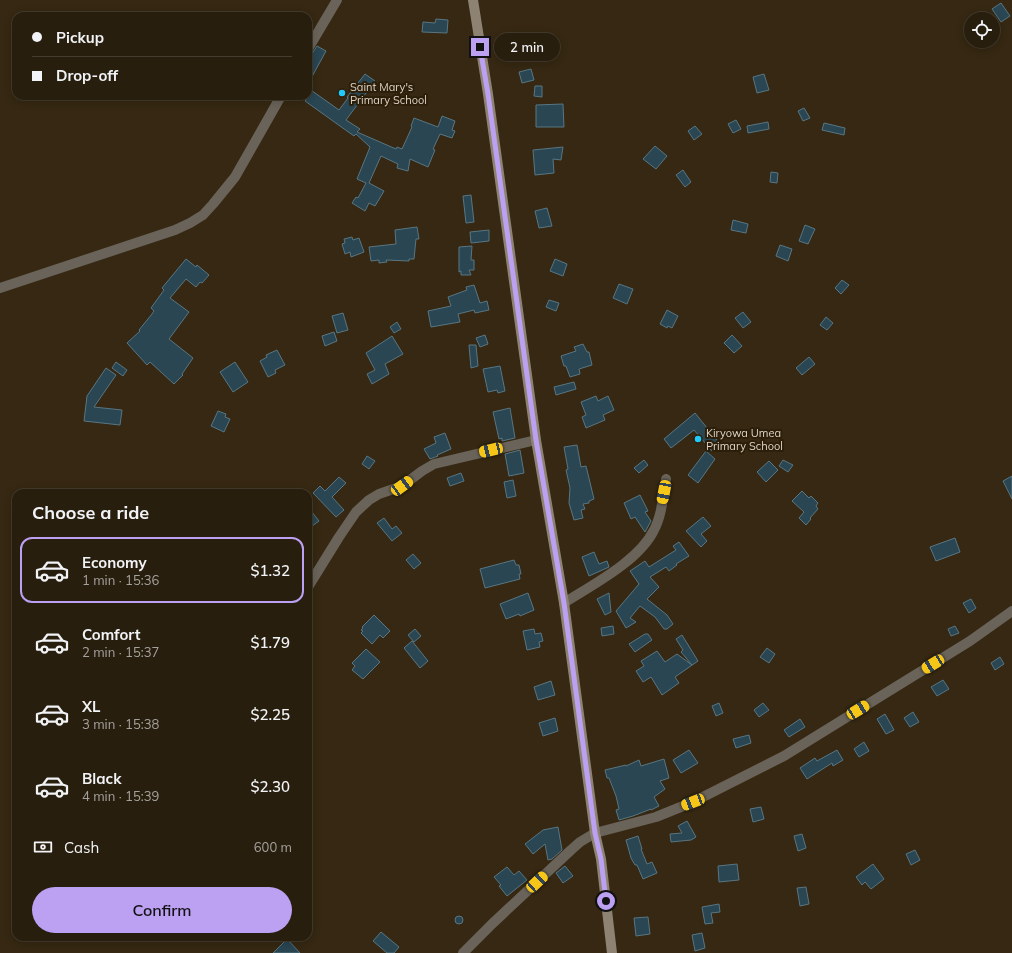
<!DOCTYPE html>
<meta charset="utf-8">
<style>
:root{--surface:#281e0e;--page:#342b1c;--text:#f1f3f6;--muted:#a5a29e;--line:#443c2e;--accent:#bca0f2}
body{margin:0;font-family:Mulish,sans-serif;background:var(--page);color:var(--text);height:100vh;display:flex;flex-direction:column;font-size:15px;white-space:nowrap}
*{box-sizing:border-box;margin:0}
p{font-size:13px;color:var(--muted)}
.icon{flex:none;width:22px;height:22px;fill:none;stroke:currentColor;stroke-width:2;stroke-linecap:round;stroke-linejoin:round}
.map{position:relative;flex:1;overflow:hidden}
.drawer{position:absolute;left:12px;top:489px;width:300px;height:452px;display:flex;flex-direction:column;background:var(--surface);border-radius:12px;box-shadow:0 2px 10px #0003,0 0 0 1px var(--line)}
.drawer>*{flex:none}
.banner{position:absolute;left:12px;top:12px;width:300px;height:88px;border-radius:12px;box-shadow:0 2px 10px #0003,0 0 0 1px var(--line);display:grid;align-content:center;height:88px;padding:0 20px;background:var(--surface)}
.buttons{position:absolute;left:964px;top:12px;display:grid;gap:8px}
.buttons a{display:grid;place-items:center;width:36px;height:36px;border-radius:50%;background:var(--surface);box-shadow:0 2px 10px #0003,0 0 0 1px var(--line);font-size:20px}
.end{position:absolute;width:18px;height:18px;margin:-9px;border:5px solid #bca0f2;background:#111;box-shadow:0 0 0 2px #111}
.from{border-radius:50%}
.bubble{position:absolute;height:28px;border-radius:14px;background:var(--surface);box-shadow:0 2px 10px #0003,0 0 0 1px var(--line);font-size:13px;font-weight:600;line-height:28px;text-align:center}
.car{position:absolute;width:12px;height:24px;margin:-12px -6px;border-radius:5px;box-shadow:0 0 3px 1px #0007;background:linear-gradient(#f5c518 24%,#345 0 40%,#f5c518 0 76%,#345 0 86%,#f5c518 0)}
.banner b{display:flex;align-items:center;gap:14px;height:38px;font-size:15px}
.banner b+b{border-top:1px solid var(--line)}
.banner i{width:10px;height:10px;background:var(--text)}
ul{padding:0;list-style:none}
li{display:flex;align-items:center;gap:12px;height:66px;margin:0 8px 6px;padding:0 12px;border:2px solid transparent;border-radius:12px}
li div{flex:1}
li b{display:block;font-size:15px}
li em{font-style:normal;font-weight:600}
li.selected{border-color:var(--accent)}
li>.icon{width:36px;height:36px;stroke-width:1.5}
h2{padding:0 20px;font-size:18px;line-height:48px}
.pay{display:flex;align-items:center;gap:10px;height:44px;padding:0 20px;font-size:15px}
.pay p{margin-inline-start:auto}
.button{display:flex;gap:8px;margin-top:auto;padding:8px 20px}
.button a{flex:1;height:46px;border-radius:24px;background:var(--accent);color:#111;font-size:16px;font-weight:600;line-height:46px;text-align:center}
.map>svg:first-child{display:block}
.building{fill:#294652;stroke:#587683}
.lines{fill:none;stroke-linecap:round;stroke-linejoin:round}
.street{stroke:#6a6359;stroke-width:10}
.secondary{stroke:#8e8373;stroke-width:10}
.route{stroke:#bca0f2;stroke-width:5}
.poi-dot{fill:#21c9fd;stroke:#2c1e08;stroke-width:1.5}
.labels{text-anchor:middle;stroke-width:4;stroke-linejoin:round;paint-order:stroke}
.poi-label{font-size:11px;fill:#dfd6c9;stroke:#2c1e08;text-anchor:start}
</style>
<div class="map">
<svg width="1012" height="953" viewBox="0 0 1012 953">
<rect width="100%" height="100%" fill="#362812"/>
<g class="building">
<path d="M1001,3L1010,16L1001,22L992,9Z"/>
<path d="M436,19L448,20L447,33L422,32L423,22L435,23Z"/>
<path d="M317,46L326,51L308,84V60Z"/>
<path d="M531,69L534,80L522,83L519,72Z"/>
<path d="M365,74L375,81L346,120L360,129L357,132L396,149L397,147L402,149L412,127L411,126L414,118L438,127L442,116L455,121L452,130L455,131L452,138L440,134L433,149L435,150L428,167L410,159L408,171L397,168L398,164L381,156L369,183L384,191L375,206L369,203L365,211L352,203L356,197L358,198L366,183L357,179L370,147L356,134L354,136L305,101L308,97V88L339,110L348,98L347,97Z"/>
<path d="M764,74L769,90L757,93L753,77Z"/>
<path d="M535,86H542V97L534,96Z"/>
<path d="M563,104L564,127H536V105Z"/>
<path d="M804,108L810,118L803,121L798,111Z"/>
<path d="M736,120L741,129L733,133L728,124Z"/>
<path d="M768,122L769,129L748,133L747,126Z"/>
<path d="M824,123L845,128L844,135L822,130Z"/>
<path d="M695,126L702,134L694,140L688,131Z"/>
<path d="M655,146L667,156L656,169L643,159Z"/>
<path d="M563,147L561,160L553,159L554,173L535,175L533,150Z"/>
<path d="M683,170L691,182L685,187L676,175Z"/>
<path d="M771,172L778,173L777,183L770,182Z"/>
<path d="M471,195L474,222L466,223L463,196Z"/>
<path d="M547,208L552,226L539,228L535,211Z"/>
<path d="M733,220L748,224L746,233L731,230Z"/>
<path d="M805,225L815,229L808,244L799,241Z"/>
<path d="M417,227L419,239H416L414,259H409V261L386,260L387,262L379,263V260L371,261L369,247L396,244L395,230Z"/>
<path d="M489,230V241L471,243L470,232Z"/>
<path d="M352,237L353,240L359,238L364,252L351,257L350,252L345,254L342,244L345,243L344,239Z"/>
<path d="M780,245L792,249L788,261L776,256Z"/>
<path d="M472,246L471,260H474V270H469L471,275H461V271L459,272V247Z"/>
<path d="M186,259L196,267L197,265L209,275L202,283L200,282L196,287L186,279L170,298L189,312L169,339L193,358L182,374L183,375L174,384L150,362L147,365L127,343L140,331L139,330L152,314L154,311L151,308L164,290L162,288Z"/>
<path d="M555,259L567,264L563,276L550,271Z"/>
<path d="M842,280L849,285L841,294L835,288Z"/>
<path d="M619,284L633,289L627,304L613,298Z"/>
<path d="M474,285L480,303L487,301L489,310L475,313L474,310L458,314L460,322L431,327L428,311L451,306L448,297L467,290L466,287Z"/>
<path d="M549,300L559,303L556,311L546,307Z"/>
<path d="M667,310L678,316L672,328L668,326L667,328L660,324Z"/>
<path d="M743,312L751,322L743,328L735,318Z"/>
<path d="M343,313L348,330L337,333L332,316Z"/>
<path d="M826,317L833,323L827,330L820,325Z"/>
<path d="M397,322L401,329L394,333L390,327Z"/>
<path d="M334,332L337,341L325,346L322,336Z"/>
<path d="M485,335L488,344L480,347L476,338Z"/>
<path d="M732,335L742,346L734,353L724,343Z"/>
<path d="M392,336L403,354L385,364L389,374L372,384L367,374L375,370L366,353Z"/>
<path d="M583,344L587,352H589L592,365L579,369L580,374L570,377L566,366H564L561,356L576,351L574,347Z"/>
<path d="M469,345H476L478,366L471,368Z"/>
<path d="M277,350L285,365L275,370L276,373L268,377L260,361L267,357L266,355Z"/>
<path d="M809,357L815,364L802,375L796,368Z"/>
<path d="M116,362L127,370L123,376L112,368Z"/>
<path d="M235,362L248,382L233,392L220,372Z"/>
<path d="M500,366L505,391L498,393L497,390L488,392L483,369Z"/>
<path d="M106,368L116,375L94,407L122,410L120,425L84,421L87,396Z"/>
<path d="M574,382L576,389L556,395L554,387Z"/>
<path d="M596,396L598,401L608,396L614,410L603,415L605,420L586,428L582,417L586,415L581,402Z"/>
<path d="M510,408L515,438L502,441V438L499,439L493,412Z"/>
<path d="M218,411L226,414L225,417L230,419L224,432L211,426Z"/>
<path d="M695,413L720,444L712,451L694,430L671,448L664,439Z"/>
<path d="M445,433L451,449L437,455L438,456L430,459L424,449L436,443L434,437Z"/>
<path d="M577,445L581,467L586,466L594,499L589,501V503L583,504L585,509L581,510L583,518L574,520L569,503L570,488L566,470L568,469L564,447Z"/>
<path d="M520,450L524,473L509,476L505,454Z"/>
<path d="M706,451L715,459L698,483L688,475Z"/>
<path d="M367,456L375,461L369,469L362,464Z"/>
<path d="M644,460L648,465L639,473L634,468Z"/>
<path d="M783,460L793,465L788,472L779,466Z"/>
<path d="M769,461L778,470L766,482L757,472Z"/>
<path d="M461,473L464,481L450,486L447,478Z"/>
<path d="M1012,476V499L1003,481Z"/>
<path d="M339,477L346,483L332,497L344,510L336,517L313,493L320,486L325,491Z"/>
<path d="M513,480L516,496L507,498L504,482Z"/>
<path d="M802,491L809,498L811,496L818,503L816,506L818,509L810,518L811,519L806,525L799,518L804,512L792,501Z"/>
<path d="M640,495L648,511L645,512L651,521L645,532L635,517L631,519L624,503Z"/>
<path d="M308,507L319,521L308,529Z"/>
<path d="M703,517L711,526L701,534L707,541L701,547L686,531Z"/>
<path d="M384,518L392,529L396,526L402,533L392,541L377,523Z"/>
<path d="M955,538L960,552L936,561L930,547Z"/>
<path d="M679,542L689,556L676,564L677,565L669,571L666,567L650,577L659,587L647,599L667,615L673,624L667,629H664L655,617L640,606L630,618L636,622L626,628L616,611L639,584L630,571L645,561L649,567L676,550L673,546Z"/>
<path d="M594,552L599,564L607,561L609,567L589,576L582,557Z"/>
<path d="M413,554L421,563L414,569L406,560Z"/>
<path d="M514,560L516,565H519L521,574H519L520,579L485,588L480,569Z"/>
<path d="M528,593L534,610L520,616L519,614L506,619L500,604Z"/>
<path d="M609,593L611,612L605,615L597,599Z"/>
<path d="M971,599L976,608L969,613L963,603Z"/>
<path d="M374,615L390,631L383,638L380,635L372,644L361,633L363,631L361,630L363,628L362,627Z"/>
<path d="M613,626L614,634L602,636L601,628Z"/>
<path d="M955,626L959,633L951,636L948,629Z"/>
<path d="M415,629L421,636L414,642L408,635Z"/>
<path d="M534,629L535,634L541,633L543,641L539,642L540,647L527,650L523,631Z"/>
<path d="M645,634H648L652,640L635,652L629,644Z"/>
<path d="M682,635L698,661L675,677L679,683L662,695L651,677L643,682L636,671L644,666L641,661L657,651L665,662L677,654L692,665L681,652L683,650L676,639Z"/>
<path d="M412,641L428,661L420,668L404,648Z"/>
<path d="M767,648L775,654L769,663L760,657Z"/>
<path d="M366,649L380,662L363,679L352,670L355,666L352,663Z"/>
<path d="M1000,657L1004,664L995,670L991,663Z"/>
<path d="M943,680L949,689L937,696L931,687Z"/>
<path d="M551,681L555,695L538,700L534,687Z"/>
<path d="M719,703L723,713L716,716L712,706Z"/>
<path d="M763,703L769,710L759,717L754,710Z"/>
<path d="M913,712L919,722L910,727L904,718Z"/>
<path d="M885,714L894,730L886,734L877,719Z"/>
<path d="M555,718L558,731L543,736L539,723Z"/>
<path d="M800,719L805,727L789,737L784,730Z"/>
<path d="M749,735L751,743L736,748L733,739Z"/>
<path d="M864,742L869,751L859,757L854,749Z"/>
<path d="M689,750L698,763L681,773L673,760Z"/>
<path d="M837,750L843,760L833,766L832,763L807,779L800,768L815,758L817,761Z"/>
<path d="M664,759L669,778L660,781L665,789L654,797L659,806L651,810V809L633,816L619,820L616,810L619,809L616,796L609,778H607L605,770L626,765V766L639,760L641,766Z"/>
<path d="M761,807L764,819L753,822L750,809Z"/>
<path d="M687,821L696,837L691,840L671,842L670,834L682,833L678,826Z"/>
<path d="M558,827L562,850L552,859L548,860L545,844L533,854L525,844L543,830Z"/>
<path d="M802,834L806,848L798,851L794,836Z"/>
<path d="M638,836L642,849H641L647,864L652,862L657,873L643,879L637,865H635L631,858L626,840Z"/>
<path d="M915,850L920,860L911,865L906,854Z"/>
<path d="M737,864L739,880L719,882L718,866Z"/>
<path d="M873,864L884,879L871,889L865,882L862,885L856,877Z"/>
<path d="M565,866L573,876L563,883L556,873Z"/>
<path d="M507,867L514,875L519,871L527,880L507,896L499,886L501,885L494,877Z"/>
<path d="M806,887L809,904L800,906L797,888Z"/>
<path d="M719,904L720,912L711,913L713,923L705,924L702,907Z"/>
<circle cx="459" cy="920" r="4"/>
<path d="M648,917L650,934L636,936L634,918Z"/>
<path d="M381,932L399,947L394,953H387L373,941Z"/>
<path d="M702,933L705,948L695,951L692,935Z"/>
<path d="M287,939L300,953H273Z"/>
</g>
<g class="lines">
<g class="street">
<path d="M308,49L337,0"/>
<path d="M0,288L175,230L190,223L203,215L213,204L235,177L281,96"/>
<path d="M308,587L339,537L356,512L369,500L379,494L402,486L422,471L434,464L536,440"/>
<path d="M564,603C592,585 639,561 654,530C662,515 663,496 666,479"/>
<path d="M463,953L492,924L571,850L580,842L595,833L656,817L693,802L784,756L970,641L1012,611"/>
</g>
<path class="secondary" d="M473,0L488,94L536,440L564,603L595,833L601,859L612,953"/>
</g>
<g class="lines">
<path class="route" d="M480,47L488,94L536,440L564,603L595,833L601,859L606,901"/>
</g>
<g class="poi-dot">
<circle cx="342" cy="93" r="4"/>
<circle cx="698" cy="439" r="4"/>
</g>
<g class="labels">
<g class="poi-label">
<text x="350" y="91">Saint Mary's<tspan x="350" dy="13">Primary School</tspan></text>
<text x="706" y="437">Kiryowa Umea<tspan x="706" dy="13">Primary School</tspan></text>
</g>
</g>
</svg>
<div class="buttons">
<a><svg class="icon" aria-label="locate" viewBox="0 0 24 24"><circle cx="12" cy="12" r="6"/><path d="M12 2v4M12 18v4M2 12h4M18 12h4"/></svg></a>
</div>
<i class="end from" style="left:606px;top:901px"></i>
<i class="end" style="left:480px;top:47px"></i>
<div class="bubble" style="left:494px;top:33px;width:66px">2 min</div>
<i class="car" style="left:491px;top:450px;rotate:257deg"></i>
<i class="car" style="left:402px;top:486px;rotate:54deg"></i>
<i class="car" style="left:664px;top:492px;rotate:191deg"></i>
<i class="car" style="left:933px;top:664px;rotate:238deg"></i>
<i class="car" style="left:858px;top:710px;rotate:59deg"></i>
<i class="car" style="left:693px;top:802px;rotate:249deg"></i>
<i class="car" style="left:537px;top:882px;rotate:47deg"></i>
<div class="banner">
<b><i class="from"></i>Pickup</b>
<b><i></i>Drop-off</b>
</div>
<section class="drawer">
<h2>Choose a ride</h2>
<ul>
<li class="selected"><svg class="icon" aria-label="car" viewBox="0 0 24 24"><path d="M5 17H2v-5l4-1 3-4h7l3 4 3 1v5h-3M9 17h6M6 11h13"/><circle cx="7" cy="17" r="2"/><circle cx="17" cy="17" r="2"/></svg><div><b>Economy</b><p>1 min · 15:36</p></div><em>$1.32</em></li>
<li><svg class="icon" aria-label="car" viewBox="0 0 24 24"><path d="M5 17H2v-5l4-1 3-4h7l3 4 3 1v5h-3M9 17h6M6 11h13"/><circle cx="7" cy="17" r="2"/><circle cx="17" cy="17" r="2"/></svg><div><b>Comfort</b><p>2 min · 15:37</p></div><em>$1.79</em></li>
<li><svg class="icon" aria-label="car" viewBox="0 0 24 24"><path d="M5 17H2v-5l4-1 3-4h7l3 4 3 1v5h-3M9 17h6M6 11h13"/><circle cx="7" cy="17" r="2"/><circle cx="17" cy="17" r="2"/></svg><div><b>XL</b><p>3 min · 15:38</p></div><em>$2.25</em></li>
<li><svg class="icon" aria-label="car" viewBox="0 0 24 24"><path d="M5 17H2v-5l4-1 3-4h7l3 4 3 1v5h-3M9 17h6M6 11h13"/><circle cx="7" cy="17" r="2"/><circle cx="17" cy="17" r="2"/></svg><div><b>Black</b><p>4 min · 15:39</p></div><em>$2.30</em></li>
</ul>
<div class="pay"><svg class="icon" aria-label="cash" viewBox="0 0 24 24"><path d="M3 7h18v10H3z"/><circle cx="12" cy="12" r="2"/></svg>Cash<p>600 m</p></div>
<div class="button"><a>Confirm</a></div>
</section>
</div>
